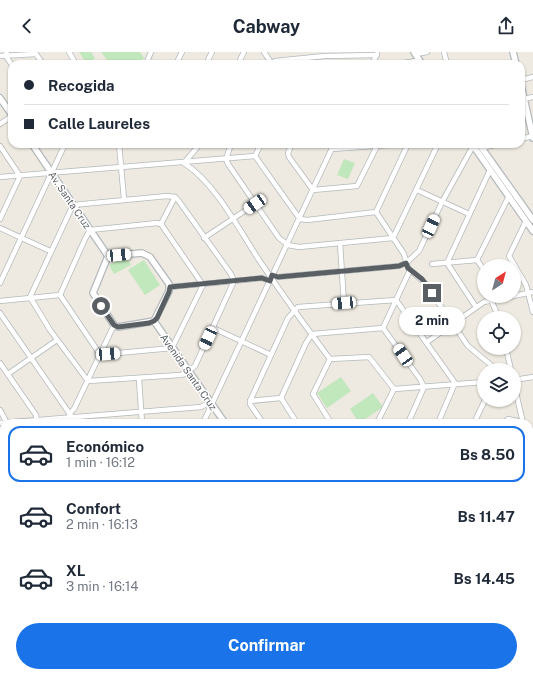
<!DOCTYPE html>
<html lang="es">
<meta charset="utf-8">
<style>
:root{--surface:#fff;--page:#f2f2f3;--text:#1f2937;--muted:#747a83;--line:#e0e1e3;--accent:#1a73e8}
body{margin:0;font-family:"Public Sans",sans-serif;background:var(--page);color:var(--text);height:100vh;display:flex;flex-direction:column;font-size:15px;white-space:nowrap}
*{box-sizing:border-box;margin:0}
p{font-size:13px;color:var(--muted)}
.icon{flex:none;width:22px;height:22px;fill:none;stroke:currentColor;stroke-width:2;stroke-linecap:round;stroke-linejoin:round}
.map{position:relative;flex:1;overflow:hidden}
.drawer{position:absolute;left:0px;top:367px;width:533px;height:258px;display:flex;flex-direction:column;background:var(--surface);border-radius:12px 12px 0 0;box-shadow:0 1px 3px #0004}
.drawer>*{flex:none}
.banner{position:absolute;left:8px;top:8px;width:517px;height:88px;border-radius:12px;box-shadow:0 1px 3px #0004;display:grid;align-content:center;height:88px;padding:0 16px;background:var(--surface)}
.needle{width:26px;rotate:36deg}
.tools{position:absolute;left:477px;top:207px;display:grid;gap:8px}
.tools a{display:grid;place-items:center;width:44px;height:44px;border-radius:50%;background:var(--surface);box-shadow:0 1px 3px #0004;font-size:20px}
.end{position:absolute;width:18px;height:18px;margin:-9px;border:5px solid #5a5f63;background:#fff;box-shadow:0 0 0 2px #fff}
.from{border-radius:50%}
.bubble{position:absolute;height:28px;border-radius:14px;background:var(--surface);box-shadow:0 1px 3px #0004;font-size:13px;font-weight:700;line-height:28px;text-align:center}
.car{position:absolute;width:12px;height:24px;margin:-12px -6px;border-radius:5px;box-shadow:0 0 3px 1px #0007;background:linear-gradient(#fff 24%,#345 0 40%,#fff 0 76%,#345 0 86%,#fff 0)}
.banner b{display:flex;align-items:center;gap:14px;height:38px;font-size:15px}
.banner b+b{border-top:1px solid var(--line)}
.banner i{width:10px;height:10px;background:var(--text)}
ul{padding:7px 0 0;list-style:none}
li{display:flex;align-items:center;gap:12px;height:56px;margin:0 8px 6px;padding:0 8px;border:2px solid transparent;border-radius:12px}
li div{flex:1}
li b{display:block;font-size:15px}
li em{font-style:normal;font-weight:700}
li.selected{border-color:var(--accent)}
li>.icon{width:36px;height:36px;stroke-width:1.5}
.action{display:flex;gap:8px;margin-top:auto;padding:8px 16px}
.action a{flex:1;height:46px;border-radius:24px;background:var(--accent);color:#fff;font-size:16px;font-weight:700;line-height:46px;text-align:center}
header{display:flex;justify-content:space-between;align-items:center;height:52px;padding:0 16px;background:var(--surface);font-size:18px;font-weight:700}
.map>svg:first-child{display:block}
.green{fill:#c1e7bc}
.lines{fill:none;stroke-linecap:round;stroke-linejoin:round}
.minor-casing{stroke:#b4b9bd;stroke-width:6}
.tertiary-casing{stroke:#b4b9bd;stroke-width:8}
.minor{stroke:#fff;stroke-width:4.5}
.tertiary{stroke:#fff;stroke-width:5.5}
.route{stroke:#5a5f63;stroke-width:5}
.labels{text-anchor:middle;stroke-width:3;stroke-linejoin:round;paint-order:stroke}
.street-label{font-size:10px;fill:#5a5f63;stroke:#fff}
</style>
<header><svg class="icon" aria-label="back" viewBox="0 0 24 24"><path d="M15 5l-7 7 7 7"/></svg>Cabway<svg class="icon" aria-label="share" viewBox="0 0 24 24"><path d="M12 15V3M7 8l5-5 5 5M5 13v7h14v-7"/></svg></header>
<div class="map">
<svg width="533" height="625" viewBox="0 0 533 625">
<rect width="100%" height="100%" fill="#eeeae1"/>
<g class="green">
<path d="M79,0H91L95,6L87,12Z"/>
<path d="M101,0H140L144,6L136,12H110Z"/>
<path d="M344,107L355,111L348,127L337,123Z"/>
<path d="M126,204L131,213L114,222L109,213Z"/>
<path d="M144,208L160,233L145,243L128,218Z"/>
<path d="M341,325L351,339L327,356L317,341Z"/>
<path d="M373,341L383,355L359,371L350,357Z"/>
</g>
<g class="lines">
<defs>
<g id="minor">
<path d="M7,0L5,3L12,13"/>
<path d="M69,0L76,12"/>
<path d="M264,0L272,12"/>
<path d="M444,0L447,12"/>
<path d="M36,2L43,12"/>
<path d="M416,2L427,0"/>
<path d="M0,4L36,2"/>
<path d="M146,12L151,0"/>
<path d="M176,12L182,0"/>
<path d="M206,12L212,0"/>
<path d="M238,12L244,0"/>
<path d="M269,12L275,9L325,4L377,3"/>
<path d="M372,12L377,2"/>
<path d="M397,12L416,9"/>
<path d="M508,12L515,10"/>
<path d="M521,28L533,25"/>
<path d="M524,47L533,45"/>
<path d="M0,72L12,64"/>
<path d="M521,87L533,84"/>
<path d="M119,92L124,147"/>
<path d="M231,92L226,107L228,112L279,186L288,193L299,195L393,186L438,92"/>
<path d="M292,92L288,101L289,105L313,138L357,134L377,94"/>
<path d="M0,94L20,124L0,167"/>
<path d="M482,96L498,92"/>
<path d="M332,97L403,92"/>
<path d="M255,104L297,163L300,167L307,168L376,160L408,92"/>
<path d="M255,104L261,92"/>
<path d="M184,111C216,132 238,176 259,208C282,242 306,275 330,307"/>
<path d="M184,111L200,92"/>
<path d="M0,125L255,104"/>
<path d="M417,138L469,162"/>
<path d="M376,160L404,202L408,216L425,231L468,294L497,318"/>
<path d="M526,169L509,204L526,233L533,260"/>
<path d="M161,172L175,145"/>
<path d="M0,176L50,199"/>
<path d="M204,186L255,152"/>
<path d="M340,191L344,251"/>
<path d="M432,212L477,208"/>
<path d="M484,218L477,208L509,144"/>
<path d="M272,223L278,225L399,214L406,211L419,199L442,150L473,94"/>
<path d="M234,229L195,314L185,322L180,323L88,329L50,278L30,245L73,153L167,144L175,145L178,148L231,222L234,229L262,226L270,229"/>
<path d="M0,231L65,92"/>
<path d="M170,235L234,229"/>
<path d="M60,243L85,187L90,178L157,171L161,172L203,233"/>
<path d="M60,243L97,298L101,301L108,302L172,296L203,233"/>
<path d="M491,248L499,266"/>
<path d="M0,249L60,243"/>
<path d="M476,255L447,211L490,118"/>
<path d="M0,261L76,371"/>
<path d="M213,276L271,303"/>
<path d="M383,276L410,218"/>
<path d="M427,290L484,250L533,240"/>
<path d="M506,296L511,318"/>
<path d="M0,311L36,363L37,371"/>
<path d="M8,322L57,288"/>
<path d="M139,327L142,371"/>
<path d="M514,328L533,325"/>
<path d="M514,332L523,371"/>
<path d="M394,337L484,330"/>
<path d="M250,349L281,346"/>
<path d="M0,358L7,371"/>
<path d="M69,362L74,357L114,273"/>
<path d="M0,371L201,355L210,350"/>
<path d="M203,371L334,92"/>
<path d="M263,371L250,352V349L288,266L298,255L396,248L455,331"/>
<path d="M297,371L281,346L306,291L312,282L383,276L420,327L424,335L408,371"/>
<path d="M331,371L313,342L330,307L369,305L394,337"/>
<path d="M377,371L394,337"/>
<path d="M438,371L455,331"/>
<path d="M474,371L485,348"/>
<path d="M504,371L508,367L522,370"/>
<path d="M529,383L533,389"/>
<path d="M0,388L4,379"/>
<path d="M533,440L530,448L533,455"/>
<path d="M0,450L4,441"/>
<path d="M0,493L4,492"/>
<path d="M529,498L533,504"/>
<path d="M0,525L4,531"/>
<path d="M529,537L533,529"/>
<path d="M529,542H533"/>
<path d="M0,571L4,577"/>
<path d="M529,572L533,571"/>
<path d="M103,621L106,625"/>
<path d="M253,621L256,625"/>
<path d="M287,621L290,625"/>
<path d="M320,621L323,625"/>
<path d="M517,621V625"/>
<path d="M22,625L24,621"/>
<path d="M52,625L54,621"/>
<path d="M84,625L85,621"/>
<path d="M425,625L427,621"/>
<path d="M455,625L456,621"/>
<path d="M485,625L487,621"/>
</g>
<g id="tertiary">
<path d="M414,0L422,12"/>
<path d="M513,0L516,12"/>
<path d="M414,10L416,12"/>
<path d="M521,33L533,86"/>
<path d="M0,46L12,63"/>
<path d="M32,92L108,204"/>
<path d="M472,92L533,179"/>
<path d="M479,92L533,168"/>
<path d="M142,201L150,205L169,232V239L154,269L118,275L114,273L93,241L108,204Z"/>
<path d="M154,269L225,371"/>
<path d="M0,614H4"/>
<path d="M355,621L360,622L375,621"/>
<path d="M398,621L401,625"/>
</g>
</defs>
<use href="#minor" class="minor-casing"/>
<use href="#tertiary" class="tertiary-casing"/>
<use href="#minor" class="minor"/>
<use href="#tertiary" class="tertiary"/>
</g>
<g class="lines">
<path class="route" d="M101,254L114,273L118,275L149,271L154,269L157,266L169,240L170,235L262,226L270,229L272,223L278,225L399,214L406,211L408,216L422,227L432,241"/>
</g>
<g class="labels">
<g class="street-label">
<text transform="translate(70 148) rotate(56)" y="4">Av. Santa Cruz</text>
<text transform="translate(189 320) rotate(55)" y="4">Avenida Santa Cruz</text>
</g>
</g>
</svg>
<div class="tools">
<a><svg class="needle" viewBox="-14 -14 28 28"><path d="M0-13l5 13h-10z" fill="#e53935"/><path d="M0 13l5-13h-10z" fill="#747a83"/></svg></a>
<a><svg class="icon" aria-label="locate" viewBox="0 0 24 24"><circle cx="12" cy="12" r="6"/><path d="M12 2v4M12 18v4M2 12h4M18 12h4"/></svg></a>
<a><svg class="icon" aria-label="layers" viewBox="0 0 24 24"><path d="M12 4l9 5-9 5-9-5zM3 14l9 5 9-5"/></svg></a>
</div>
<i class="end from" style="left:101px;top:254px"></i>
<i class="end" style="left:432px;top:241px"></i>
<div class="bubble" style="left:399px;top:255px;width:66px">2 min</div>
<i class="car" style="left:255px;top:152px;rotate:236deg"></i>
<i class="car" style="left:431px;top:174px;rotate:25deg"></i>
<i class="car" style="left:119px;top:203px;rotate:85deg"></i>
<i class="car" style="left:344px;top:251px;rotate:265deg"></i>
<i class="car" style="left:208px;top:286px;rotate:205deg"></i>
<i class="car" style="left:108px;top:302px;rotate:86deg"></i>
<i class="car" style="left:403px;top:303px;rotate:326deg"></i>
<div class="banner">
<b><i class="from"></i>Recogida</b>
<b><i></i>Calle Laureles</b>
</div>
<section class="drawer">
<ul>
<li class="selected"><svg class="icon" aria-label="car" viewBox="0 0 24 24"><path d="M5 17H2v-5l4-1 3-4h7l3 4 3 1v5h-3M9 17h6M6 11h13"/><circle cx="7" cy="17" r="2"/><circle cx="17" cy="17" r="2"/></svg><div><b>Económico</b><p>1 min · 16:12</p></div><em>Bs 8.50</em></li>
<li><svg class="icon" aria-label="car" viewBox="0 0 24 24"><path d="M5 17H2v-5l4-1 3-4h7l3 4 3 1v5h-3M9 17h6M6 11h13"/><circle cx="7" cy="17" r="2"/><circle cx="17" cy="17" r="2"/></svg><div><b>Confort</b><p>2 min · 16:13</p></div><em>Bs 11.47</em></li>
<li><svg class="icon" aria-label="car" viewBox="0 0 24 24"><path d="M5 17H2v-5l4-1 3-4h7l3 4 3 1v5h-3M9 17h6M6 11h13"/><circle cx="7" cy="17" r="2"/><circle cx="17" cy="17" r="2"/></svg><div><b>XL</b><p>3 min · 16:14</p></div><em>Bs 14.45</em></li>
</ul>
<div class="action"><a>Confirmar</a></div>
</section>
</div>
